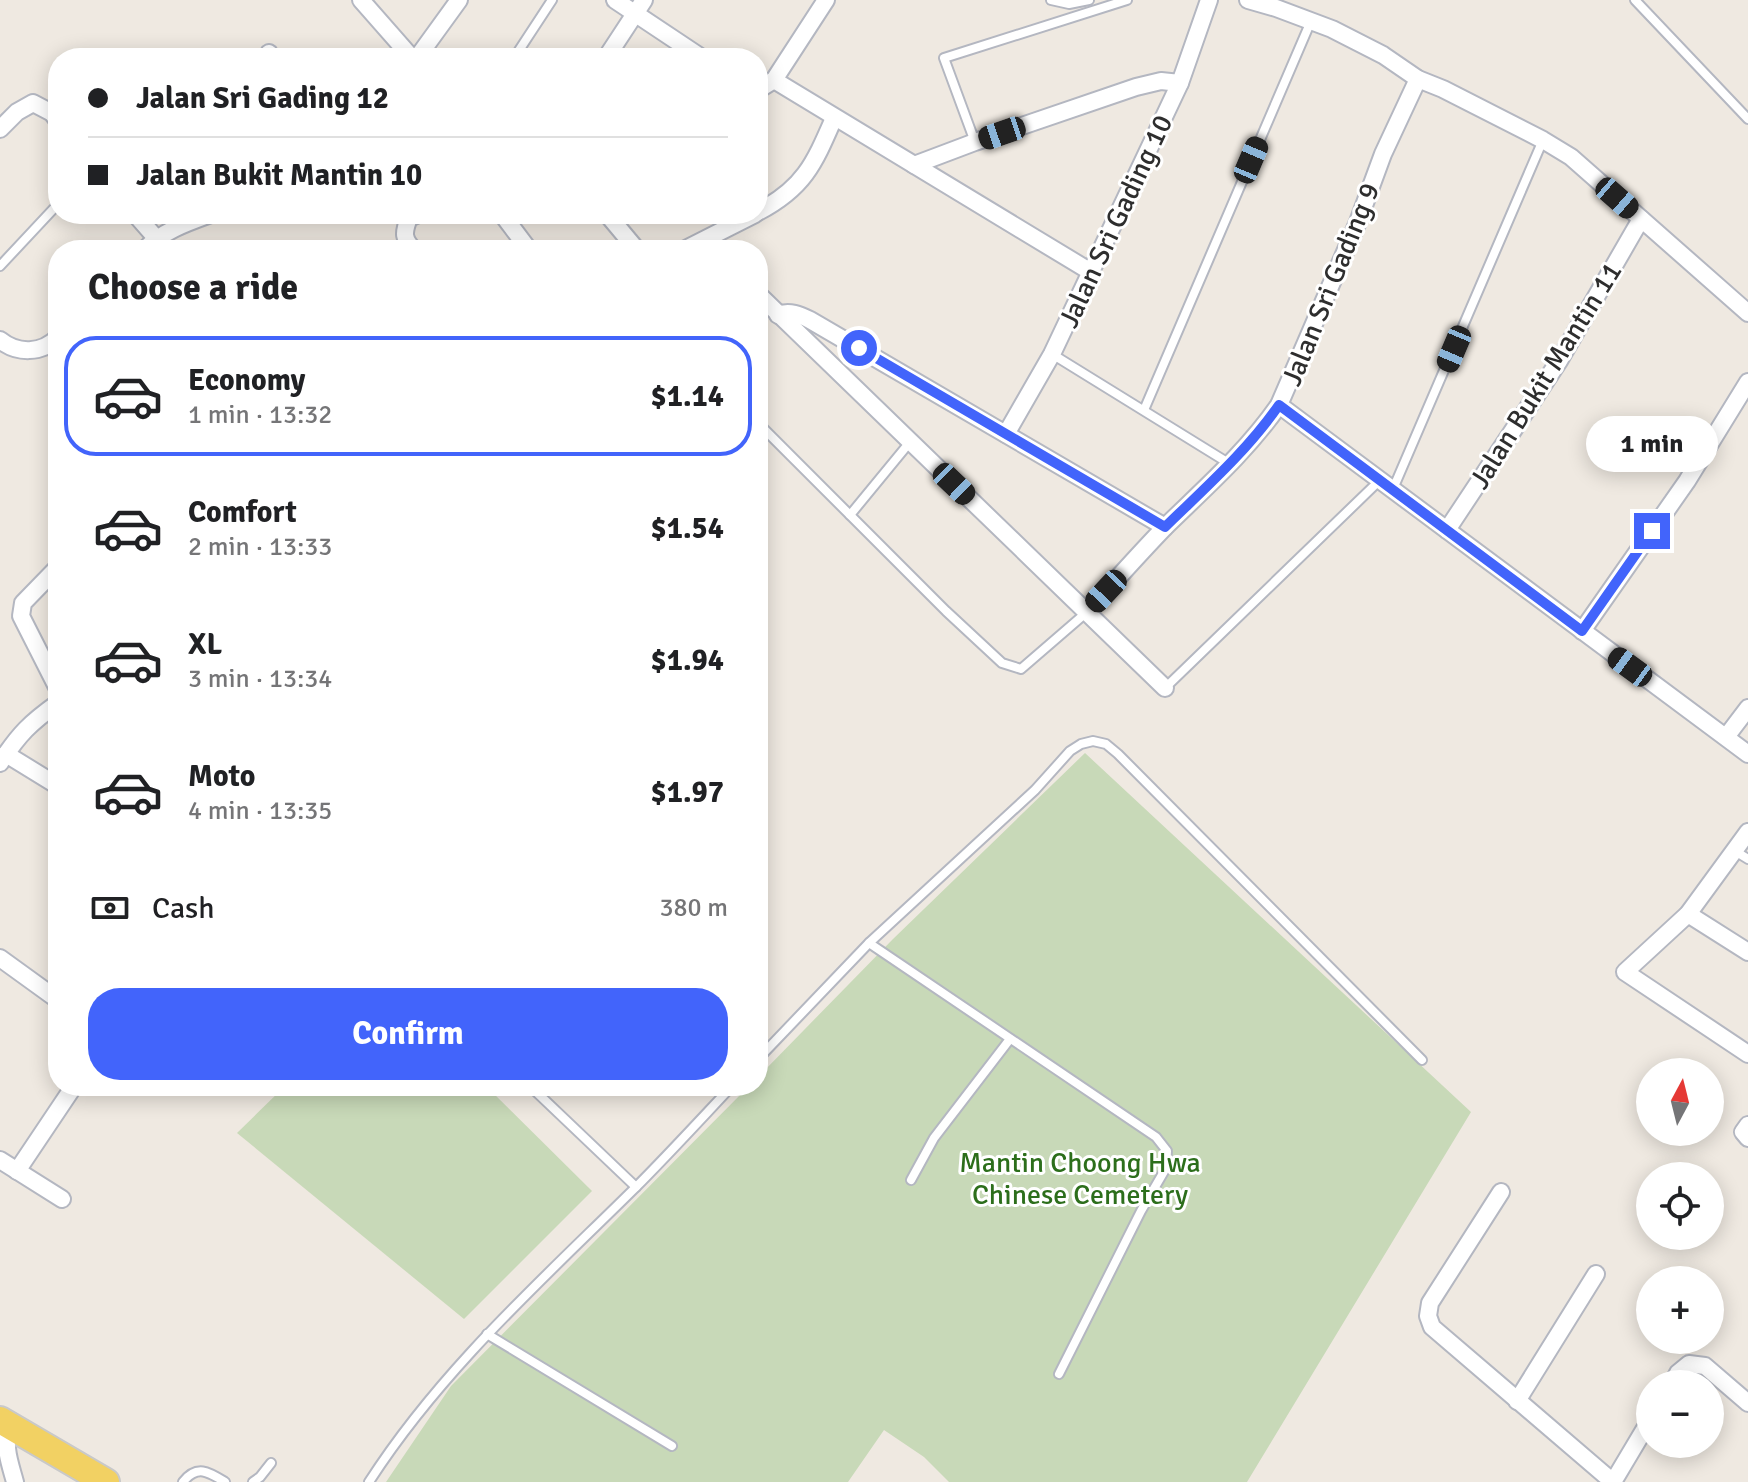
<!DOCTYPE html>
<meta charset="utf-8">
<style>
:root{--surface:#fff;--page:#f2f2f2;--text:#202124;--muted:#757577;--line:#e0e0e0;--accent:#4264fb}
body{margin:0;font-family:Signika,sans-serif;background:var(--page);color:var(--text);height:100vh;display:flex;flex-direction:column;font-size:30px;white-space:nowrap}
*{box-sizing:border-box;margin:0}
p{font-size:26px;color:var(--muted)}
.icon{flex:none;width:44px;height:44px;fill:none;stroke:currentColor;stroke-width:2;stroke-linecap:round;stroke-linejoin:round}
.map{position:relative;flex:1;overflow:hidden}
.drawer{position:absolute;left:48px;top:240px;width:720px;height:856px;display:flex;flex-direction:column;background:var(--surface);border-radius:32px;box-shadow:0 4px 20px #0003}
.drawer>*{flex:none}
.hud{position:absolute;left:48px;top:48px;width:720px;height:176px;border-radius:32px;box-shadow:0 4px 20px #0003;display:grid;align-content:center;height:176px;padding:0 40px;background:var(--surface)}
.needle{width:52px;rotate:7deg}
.controls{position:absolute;left:1636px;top:1058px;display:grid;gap:16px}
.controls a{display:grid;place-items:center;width:88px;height:88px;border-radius:50%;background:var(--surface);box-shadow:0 4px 20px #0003;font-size:40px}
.end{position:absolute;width:36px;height:36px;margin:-18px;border:10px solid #4264fb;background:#fff;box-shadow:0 0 0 4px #fff}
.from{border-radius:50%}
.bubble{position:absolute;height:56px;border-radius:28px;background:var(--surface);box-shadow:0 4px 20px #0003;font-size:26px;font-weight:800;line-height:56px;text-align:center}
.car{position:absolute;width:24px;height:48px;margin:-24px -12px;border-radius:10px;box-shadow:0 0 6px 2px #0007;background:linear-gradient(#222 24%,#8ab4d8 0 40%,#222 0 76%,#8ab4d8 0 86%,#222 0)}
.hud b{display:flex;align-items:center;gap:28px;height:76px;font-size:30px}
.hud b+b{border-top:2px solid var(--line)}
.hud i{width:20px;height:20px;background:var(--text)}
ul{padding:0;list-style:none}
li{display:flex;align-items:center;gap:24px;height:120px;margin:0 16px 12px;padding:0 24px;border:4px solid transparent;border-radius:32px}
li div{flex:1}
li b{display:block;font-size:30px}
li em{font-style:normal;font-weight:800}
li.active{border-color:var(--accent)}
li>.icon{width:72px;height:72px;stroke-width:1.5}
h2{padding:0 40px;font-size:36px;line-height:96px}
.pay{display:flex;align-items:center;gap:20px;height:88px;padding:0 40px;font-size:30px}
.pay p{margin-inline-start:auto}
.action{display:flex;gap:16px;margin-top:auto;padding:16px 40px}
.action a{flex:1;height:92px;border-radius:32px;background:var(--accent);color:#fff;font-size:32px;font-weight:800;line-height:92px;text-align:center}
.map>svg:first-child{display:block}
.cemetery{fill:#c8d9b8}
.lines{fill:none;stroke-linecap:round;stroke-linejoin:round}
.service-casing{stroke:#b4b7c1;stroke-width:12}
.minor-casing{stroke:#b4b7c1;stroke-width:20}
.primary-casing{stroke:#c9c9c9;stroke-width:30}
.service{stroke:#fff;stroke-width:8}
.minor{stroke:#fff;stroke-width:16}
.primary{stroke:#f2d163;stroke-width:26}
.route{stroke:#4264fb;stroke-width:10}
.labels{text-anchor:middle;stroke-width:6;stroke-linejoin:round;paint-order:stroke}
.street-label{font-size:28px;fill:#2e2e2e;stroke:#fff}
.park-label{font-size:28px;fill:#2c6e1b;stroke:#fff}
</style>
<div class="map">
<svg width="1748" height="1482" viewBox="0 0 1748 1482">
<rect width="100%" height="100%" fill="#efe9e1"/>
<g class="cemetery">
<path d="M1085,753L1471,1112L1247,1482H949L924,1457L884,1430L848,1482H386L451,1386L749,1086H758V1077L893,939Z"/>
<path d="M285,1086H486L592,1191L464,1319L237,1133Z"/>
</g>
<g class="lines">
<defs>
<g id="service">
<path d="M1051,0L1069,4L1089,0"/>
<path d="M1635,0L1748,119"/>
<path d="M514,58L552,0"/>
<path d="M975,142L944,58L1127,0"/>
<path d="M0,266L58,204"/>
<path d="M1052,354L1230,464"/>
<path d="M1144,410L1311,21"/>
<path d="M758,423L946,611L1002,663L1021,669L1087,612"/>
<path d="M1393,489L1543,140"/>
<path d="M850,515L910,442"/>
<path d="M1165,688L1380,480"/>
<path d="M1735,851L1748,859"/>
<path d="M869,943L1156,1137L1167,1151L1166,1168L1141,1211L1059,1374"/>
<path d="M758,1059L869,943L1035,790L1070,751L1081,744L1093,741L1106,744L1118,754L1422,1060"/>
<path d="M530,1086L636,1187"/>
<path d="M911,1180L934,1138L1010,1039"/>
<path d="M487,1334L672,1446"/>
<path d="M183,1482C197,1464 209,1472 225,1482"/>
<path d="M253,1482L260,1477L271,1463"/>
<path d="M369,1482C441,1370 541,1281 635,1188C668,1155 700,1120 732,1086"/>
</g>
<g id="minor">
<path d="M361,0L412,58"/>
<path d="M615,0L702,58"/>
<path d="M1248,0L1276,8L1332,29L1383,55L1418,79L1443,89L1543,140L1571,157L1748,313"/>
<path d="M269,53L271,58"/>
<path d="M417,58L459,0"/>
<path d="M606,58L644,0"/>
<path d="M774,80L1091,272"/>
<path d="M758,90L774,80L826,0"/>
<path d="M0,129L17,112L33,103L52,113L58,121"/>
<path d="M914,165L975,142L1136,87L1161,81L1180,83"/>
<path d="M758,212C804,188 814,164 834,118"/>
<path d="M135,214L156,238"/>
<path d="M502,214L529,250"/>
<path d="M607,214L637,250"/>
<path d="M144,250C163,231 186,223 211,214"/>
<path d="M414,250C403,239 403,233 409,218L418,214"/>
<path d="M684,250L755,214"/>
<path d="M758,294L1165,688"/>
<path d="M778,315C789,310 800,315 810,320L1165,527"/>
<path d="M0,340C17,354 42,354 58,337"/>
<path d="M1279,405L1748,754"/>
<path d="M1006,434L1052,354L1180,83L1209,0"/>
<path d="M1447,530L1559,361L1641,219"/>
<path d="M58,567L23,603L21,616L58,689"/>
<path d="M1087,612C1113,583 1139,554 1166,526C1206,487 1247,451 1279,405L1358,222L1383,154L1418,79"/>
<path d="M1582,631L1687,481L1748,382"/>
<path d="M1726,737L1748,708"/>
<path d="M6,754L58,786"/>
<path d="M0,763C19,734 30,723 58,703"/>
<path d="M1748,832L1688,914L1625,972L1748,1054"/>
<path d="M1688,914L1748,952"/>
<path d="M0,958L58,1000"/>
<path d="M1748,1125L1743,1132L1748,1138"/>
<path d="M0,1160L62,1199"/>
<path d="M17,1171L74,1086"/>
<path d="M1501,1192L1430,1303L1428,1316L1432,1327L1613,1482"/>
<path d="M1672,1384L1678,1373L1689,1364L1705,1366L1748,1403"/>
<path d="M1517,1401L1596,1274"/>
<path d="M11,1426C2,1445 10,1463 15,1482"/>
<path d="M1613,1482L1650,1420"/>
</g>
<path id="primary" d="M0,1420L106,1482"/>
</defs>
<use href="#service" class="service-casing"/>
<use href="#minor" class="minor-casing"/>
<use href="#primary" class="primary-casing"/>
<use href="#service" class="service"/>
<use href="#minor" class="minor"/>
<use href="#primary" class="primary"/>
</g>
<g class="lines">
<path class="route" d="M859,348L1165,527C1205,488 1247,451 1279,405L1582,631L1652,531"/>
</g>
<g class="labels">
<g class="street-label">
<text transform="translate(1115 221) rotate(-65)" y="10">Jalan Sri Gading 10</text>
<text transform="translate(1330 284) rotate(-68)" y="10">Jalan Sri Gading 9</text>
<text transform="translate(1545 375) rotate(-58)" y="10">Jalan Bukit Mantin 11</text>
</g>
<g class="park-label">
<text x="1080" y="1172">Mantin Choong Hwa<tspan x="1080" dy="32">Chinese Cemetery</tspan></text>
</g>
</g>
</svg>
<div class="controls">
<a><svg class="needle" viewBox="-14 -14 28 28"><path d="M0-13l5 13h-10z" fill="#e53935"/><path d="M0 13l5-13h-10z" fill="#757577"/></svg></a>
<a><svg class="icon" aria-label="locate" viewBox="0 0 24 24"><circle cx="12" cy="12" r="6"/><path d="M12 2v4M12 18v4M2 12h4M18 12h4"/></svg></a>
<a>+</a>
<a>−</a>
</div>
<i class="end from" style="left:859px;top:348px"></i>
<i class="end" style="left:1652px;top:531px"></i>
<div class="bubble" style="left:1586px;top:416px;width:132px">1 min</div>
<i class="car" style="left:1002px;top:133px;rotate:251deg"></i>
<i class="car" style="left:1251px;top:160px;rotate:23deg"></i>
<i class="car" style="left:1617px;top:198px;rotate:131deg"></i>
<i class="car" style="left:1454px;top:349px;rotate:203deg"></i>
<i class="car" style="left:954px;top:484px;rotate:134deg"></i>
<i class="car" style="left:1106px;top:591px;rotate:223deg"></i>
<i class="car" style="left:1630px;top:667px;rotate:306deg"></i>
<div class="hud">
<b><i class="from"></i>Jalan Sri Gading 12</b>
<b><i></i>Jalan Bukit Mantin 10</b>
</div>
<section class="drawer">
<h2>Choose a ride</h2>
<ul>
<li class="active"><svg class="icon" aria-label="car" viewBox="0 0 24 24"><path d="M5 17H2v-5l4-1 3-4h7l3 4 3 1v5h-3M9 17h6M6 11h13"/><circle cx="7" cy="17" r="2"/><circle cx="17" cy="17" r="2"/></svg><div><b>Economy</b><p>1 min · 13:32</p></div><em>$1.14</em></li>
<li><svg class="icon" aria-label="car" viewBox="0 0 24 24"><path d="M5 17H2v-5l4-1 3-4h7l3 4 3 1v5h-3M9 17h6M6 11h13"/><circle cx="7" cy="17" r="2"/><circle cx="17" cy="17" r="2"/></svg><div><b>Comfort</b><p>2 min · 13:33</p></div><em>$1.54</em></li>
<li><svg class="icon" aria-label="car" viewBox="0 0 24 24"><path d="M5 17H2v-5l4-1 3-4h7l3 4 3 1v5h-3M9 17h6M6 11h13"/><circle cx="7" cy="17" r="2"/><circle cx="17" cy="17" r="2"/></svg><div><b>XL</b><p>3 min · 13:34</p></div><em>$1.94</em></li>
<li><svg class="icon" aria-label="car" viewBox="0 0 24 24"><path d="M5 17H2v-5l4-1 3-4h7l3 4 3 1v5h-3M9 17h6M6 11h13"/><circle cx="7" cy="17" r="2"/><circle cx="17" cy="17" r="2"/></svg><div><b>Moto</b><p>4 min · 13:35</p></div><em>$1.97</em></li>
</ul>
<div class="pay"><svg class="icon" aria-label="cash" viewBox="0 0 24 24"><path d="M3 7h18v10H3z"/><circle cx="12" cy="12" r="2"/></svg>Cash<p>380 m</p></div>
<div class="action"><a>Confirm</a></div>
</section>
</div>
